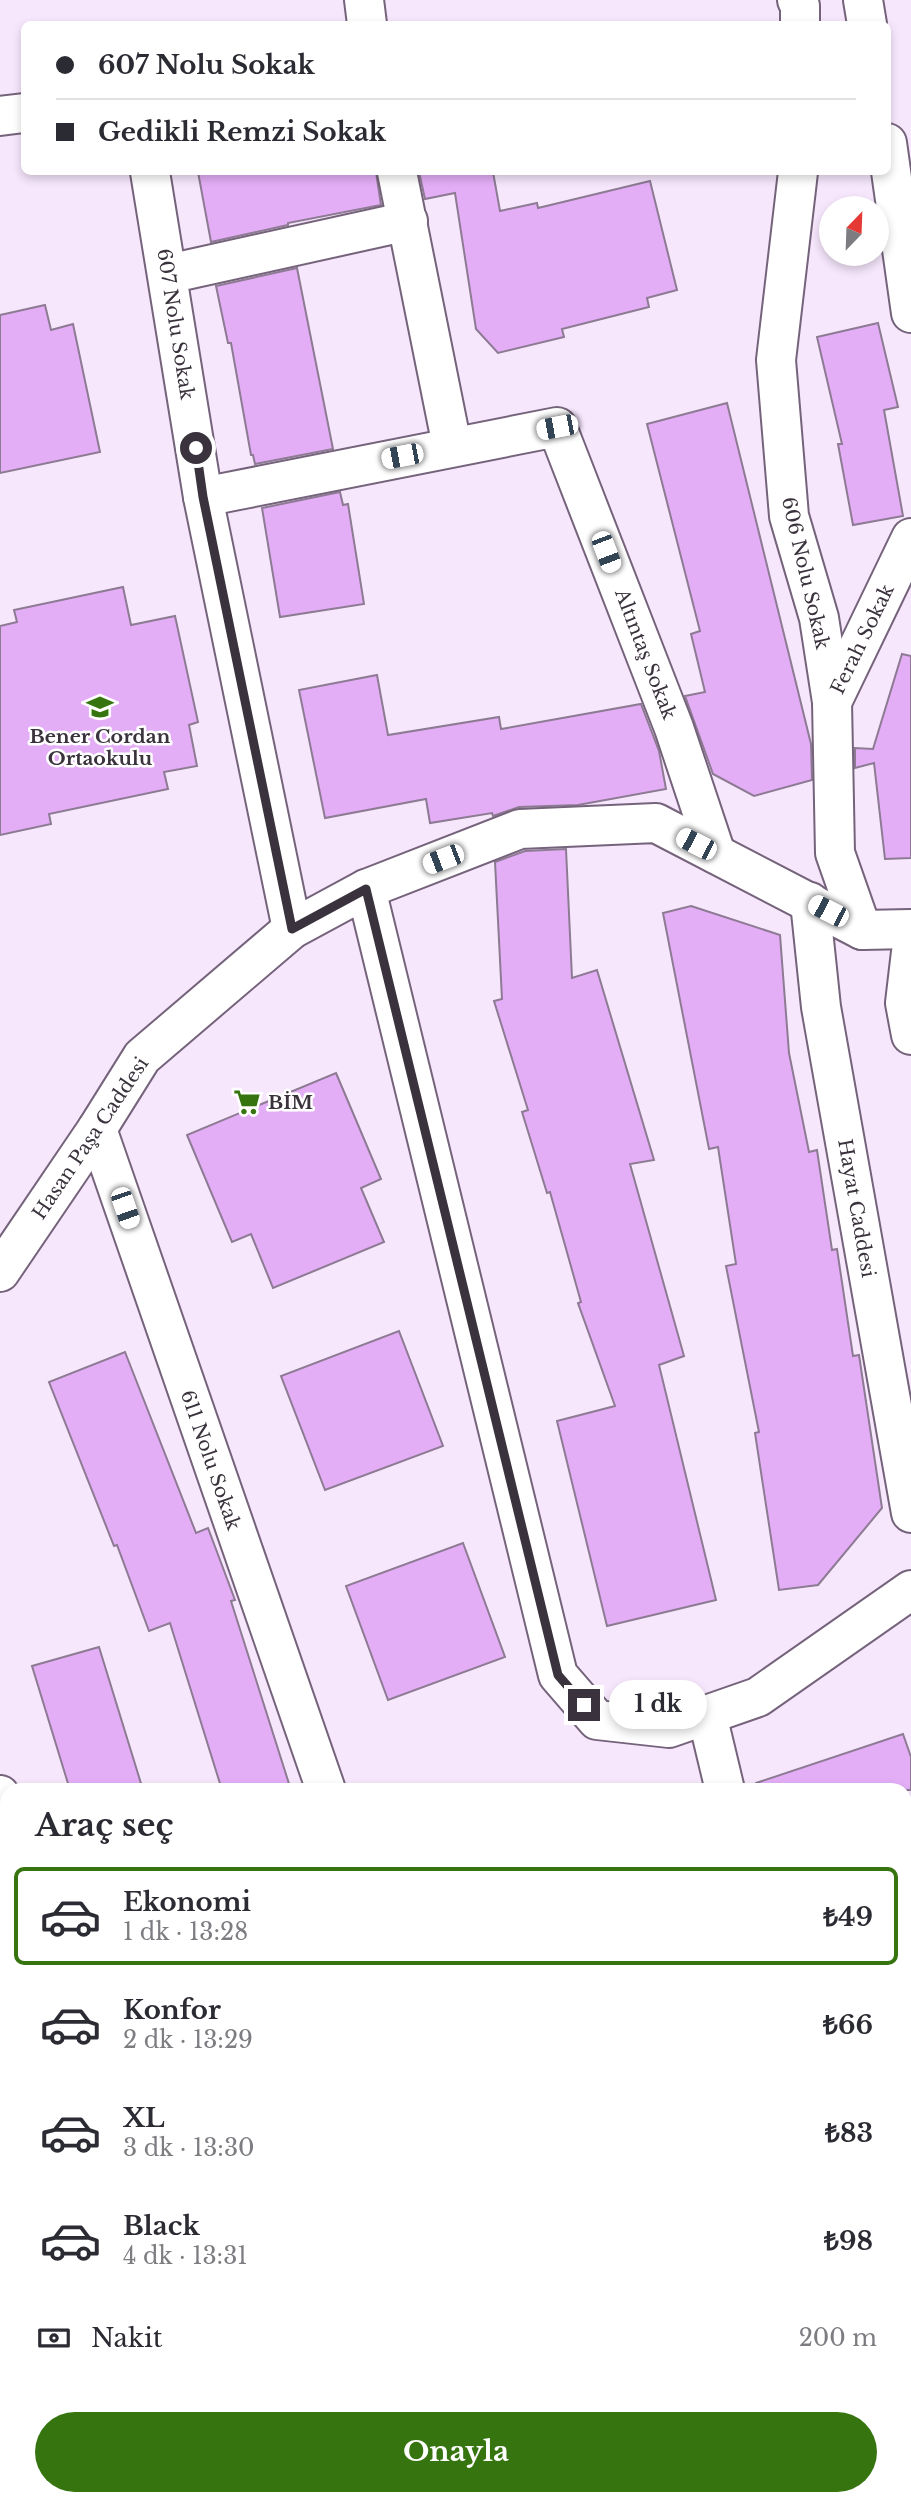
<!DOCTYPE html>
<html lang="tr">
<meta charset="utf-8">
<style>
:root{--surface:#fff;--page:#f7f7f7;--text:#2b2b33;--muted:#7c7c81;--line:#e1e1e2;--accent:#35740e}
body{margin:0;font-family:"Libre Baskerville",serif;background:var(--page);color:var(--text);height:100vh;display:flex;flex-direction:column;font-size:26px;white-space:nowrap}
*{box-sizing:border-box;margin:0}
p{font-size:23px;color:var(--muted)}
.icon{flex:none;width:38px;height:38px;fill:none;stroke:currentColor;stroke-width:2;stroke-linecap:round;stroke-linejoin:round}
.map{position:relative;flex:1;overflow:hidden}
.drawer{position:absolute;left:0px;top:1783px;width:912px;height:723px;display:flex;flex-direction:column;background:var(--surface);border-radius:21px 21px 0 0;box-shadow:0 4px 10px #0003}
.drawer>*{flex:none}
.hud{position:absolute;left:21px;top:21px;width:870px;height:154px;border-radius:10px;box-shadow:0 4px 10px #0003;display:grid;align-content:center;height:154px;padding:0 35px;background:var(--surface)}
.needle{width:46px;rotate:23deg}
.buttons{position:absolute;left:819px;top:196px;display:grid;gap:14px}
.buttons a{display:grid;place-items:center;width:70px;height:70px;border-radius:50%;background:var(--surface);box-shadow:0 4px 10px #0003;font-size:35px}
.end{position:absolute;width:32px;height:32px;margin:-16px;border:9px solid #3a323c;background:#fff;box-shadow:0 0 0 4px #fff}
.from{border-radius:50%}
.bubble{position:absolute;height:49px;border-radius:24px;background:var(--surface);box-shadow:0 4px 10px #0003;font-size:23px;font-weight:700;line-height:49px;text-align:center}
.car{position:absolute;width:21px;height:42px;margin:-21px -10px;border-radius:9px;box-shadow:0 0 5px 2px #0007;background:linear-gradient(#fff 24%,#345 0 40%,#fff 0 76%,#345 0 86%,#fff 0)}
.hud b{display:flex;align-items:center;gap:24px;height:66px;font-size:26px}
.hud b+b{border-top:2px solid var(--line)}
.hud i{width:18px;height:18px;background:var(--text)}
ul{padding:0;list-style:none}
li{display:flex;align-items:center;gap:21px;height:98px;margin:0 14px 10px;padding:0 21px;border:4px solid transparent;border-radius:10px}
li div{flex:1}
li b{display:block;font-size:26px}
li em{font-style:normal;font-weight:700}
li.on{border-color:var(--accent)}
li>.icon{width:63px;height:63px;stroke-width:1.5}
h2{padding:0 35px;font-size:32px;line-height:84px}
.pay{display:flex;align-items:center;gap:18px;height:77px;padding:0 35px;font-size:26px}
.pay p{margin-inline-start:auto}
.cta{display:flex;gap:14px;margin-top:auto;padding:14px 35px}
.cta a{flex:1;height:80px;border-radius:42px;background:var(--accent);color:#fff;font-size:28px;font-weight:700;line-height:80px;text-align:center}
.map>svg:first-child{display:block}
.building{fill:#e4aef7;stroke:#8d7a93;stroke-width:2}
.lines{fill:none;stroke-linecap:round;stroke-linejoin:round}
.minor-casing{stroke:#75637b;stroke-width:42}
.tertiary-casing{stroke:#75637b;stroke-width:42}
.minor{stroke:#fff;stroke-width:38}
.tertiary{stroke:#fff;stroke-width:38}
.route{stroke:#3a323c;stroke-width:9}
.labels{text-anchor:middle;stroke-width:5;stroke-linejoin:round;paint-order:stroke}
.street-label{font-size:19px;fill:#3a323c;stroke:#fff}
.poi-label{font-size:19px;font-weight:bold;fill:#3a323c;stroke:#fff}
</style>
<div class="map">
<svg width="911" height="2505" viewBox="0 0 911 2505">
<rect width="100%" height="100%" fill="#f7e7fd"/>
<g class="building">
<path d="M198,172H376L381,205L288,223V225L211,242Z"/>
<path d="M419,172H493L500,211L537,203L538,208L650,181L677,290L647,298L649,307L562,329L564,337L498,353L476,329L455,193L425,199Z"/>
<path d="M297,268L333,449L255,464L253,455H251L231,343H228L216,286Z"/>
<path d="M45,305L51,330L73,324L100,452L0,473V315Z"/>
<path d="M878,323L898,407L884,410L903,516L853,525L838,444H842L817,337Z"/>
<path d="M727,403L811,744L812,780L754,796L713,774L685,696L705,692L691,634L700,631L647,424Z"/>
<path d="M340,492L343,505L348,504L364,604L280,617L262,508Z"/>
<path d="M123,587L131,625L175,616L198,722L189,725L197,766L164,772L168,789L49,814L51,824L0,835V626L17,622L14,610Z"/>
<path d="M902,654L911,656V858L885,859L874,763L855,768V748L873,749Z"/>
<path d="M377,675L388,735L499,717L501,729L641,704L659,751L666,789L578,805L519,807L493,816L492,813L430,823L426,799L325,818L299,690Z"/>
<path d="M566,849L572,978L597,970L654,1160L630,1164L684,1356L659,1365L716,1600L607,1626L557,1421L615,1406L578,1303L581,1302L550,1192L547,1193L522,1112L528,1110L494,1001L502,999L495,862L525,851Z"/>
<path d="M691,906L780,935L789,1053L809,1152L817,1150L832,1250L837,1249L853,1356L859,1355L882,1508L818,1585L779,1590L755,1433L759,1432L726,1266L736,1264L718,1147L709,1149L663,913Z"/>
<path d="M336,1073L381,1179L361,1188L384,1242L273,1288L251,1234L232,1242L187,1135Z"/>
<path d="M399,1331L443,1446L325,1490L281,1376Z"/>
<path d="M125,1352L196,1533L208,1528L235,1600L231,1601L291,1790H222L170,1623L149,1631L117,1545L114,1546L49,1382Z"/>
<path d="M463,1543L505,1657L388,1700L346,1586Z"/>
<path d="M99,1647L143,1790H70L32,1666Z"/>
<path d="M903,1734L911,1757V1790H757L756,1783Z"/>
</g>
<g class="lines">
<defs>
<g id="minor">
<path d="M364,0L367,24"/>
<path d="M797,0L800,6V24"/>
<path d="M863,0L867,24"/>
<path d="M0,116L24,113"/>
<path d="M887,143L911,313"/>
<path d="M150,172L203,497L292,929"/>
<path d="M397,172L452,446"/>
<path d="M798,172L776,360L789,516L819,618L832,702L835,853L862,930"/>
<path d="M168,274L408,221"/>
<path d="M203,497L557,427L674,728L716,854"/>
<path d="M832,702L911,538"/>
<path d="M366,889L558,1675L597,1720L669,1728L758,1697L911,1590"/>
<path d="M97,1129L326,1790"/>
<path d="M707,1715L725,1790"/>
<path d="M0,1795L7,1817"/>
<path d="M0,2185L7,2170"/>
<path d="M905,2318L911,2316"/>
<path d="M0,2440L7,2443"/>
<path d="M131,2499L144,2505"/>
<path d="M566,2505L568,2499"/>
</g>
<g id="tertiary">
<path d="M810,902L821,1007L911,1513"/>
<path d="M911,952L905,1003L911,1035"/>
<path d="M0,1272L97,1129L142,1057L292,929L366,889L520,829L656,823L862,930L911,929"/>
</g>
</defs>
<use href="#minor" class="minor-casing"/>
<use href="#tertiary" class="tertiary-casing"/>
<use href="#minor" class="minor"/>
<use href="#tertiary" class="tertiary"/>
</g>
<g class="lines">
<path class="route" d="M196,448L203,497L292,929L366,889L558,1675L584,1705"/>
</g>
<defs>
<symbol id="school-bare" viewBox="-9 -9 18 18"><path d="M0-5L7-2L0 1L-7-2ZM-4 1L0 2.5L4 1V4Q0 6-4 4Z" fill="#35740e" stroke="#fff" stroke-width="2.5" paint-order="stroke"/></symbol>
<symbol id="supermarket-bare" viewBox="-9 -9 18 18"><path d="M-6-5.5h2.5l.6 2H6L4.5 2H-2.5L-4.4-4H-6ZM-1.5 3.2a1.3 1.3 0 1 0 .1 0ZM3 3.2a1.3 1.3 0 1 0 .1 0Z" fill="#35740e" stroke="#fff" stroke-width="2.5" paint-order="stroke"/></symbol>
</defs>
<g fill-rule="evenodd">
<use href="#school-bare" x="81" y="688" width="38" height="38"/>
<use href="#supermarket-bare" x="228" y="1083" width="38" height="38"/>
</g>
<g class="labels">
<g class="street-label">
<text transform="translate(176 324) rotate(81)" y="7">607 Nolu Sokak</text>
<text transform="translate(806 573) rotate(77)" y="7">606 Nolu Sokak</text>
<text transform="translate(862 639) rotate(-64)" y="7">Ferah Sokak</text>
<text transform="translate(646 654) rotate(69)" y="7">Altıntaş Sokak</text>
<text transform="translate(90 1138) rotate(-56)" y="7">Hasan Paşa Caddesi</text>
<text transform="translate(857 1208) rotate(80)" y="7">Hayat Caddesi</text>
<text transform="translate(211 1460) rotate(71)" y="7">611 Nolu Sokak</text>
</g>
<g class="poi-label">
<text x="100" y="743">Bener Cordan<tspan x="100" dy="22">Ortaokulu</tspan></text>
<text x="268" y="1109" text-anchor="start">BİM</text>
</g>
</g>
</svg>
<div class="buttons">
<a><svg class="needle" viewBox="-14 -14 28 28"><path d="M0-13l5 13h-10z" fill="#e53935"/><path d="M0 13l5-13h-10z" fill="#7c7c81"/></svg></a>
</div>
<i class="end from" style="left:196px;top:448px"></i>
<i class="end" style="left:584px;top:1705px"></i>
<div class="bubble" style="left:609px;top:1680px;width:98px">1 dk</div>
<i class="car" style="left:557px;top:427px;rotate:259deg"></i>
<i class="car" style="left:402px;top:456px;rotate:259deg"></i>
<i class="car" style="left:606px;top:552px;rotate:159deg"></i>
<i class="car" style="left:696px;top:844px;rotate:297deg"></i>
<i class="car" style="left:443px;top:859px;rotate:249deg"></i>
<i class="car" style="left:828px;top:911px;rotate:297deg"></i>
<i class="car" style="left:125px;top:1208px;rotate:161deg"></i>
<div class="hud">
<b><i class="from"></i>607 Nolu Sokak</b>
<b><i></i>Gedikli Remzi Sokak</b>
</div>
<section class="drawer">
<h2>Araç seç</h2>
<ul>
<li class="on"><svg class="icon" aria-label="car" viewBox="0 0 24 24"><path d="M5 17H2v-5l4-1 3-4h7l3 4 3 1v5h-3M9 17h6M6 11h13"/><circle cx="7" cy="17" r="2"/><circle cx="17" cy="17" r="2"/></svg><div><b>Ekonomi</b><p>1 dk · 13:28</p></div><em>₺49</em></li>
<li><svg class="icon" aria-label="car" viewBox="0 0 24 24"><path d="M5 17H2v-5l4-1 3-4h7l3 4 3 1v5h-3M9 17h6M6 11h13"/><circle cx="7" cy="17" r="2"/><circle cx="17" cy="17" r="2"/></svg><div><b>Konfor</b><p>2 dk · 13:29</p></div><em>₺66</em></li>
<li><svg class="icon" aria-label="car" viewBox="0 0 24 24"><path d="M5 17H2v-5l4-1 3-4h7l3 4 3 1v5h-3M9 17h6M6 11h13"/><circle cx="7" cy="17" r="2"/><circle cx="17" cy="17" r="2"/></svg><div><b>XL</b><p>3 dk · 13:30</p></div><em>₺83</em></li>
<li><svg class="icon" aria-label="car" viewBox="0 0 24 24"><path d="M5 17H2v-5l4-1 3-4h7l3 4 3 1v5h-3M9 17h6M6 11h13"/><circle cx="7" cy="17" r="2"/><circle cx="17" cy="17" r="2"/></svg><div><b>Black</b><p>4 dk · 13:31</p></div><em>₺98</em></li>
</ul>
<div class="pay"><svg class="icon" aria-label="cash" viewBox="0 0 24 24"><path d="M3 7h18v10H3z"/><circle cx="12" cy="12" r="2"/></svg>Nakit<p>200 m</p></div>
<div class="cta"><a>Onayla</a></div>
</section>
</div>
